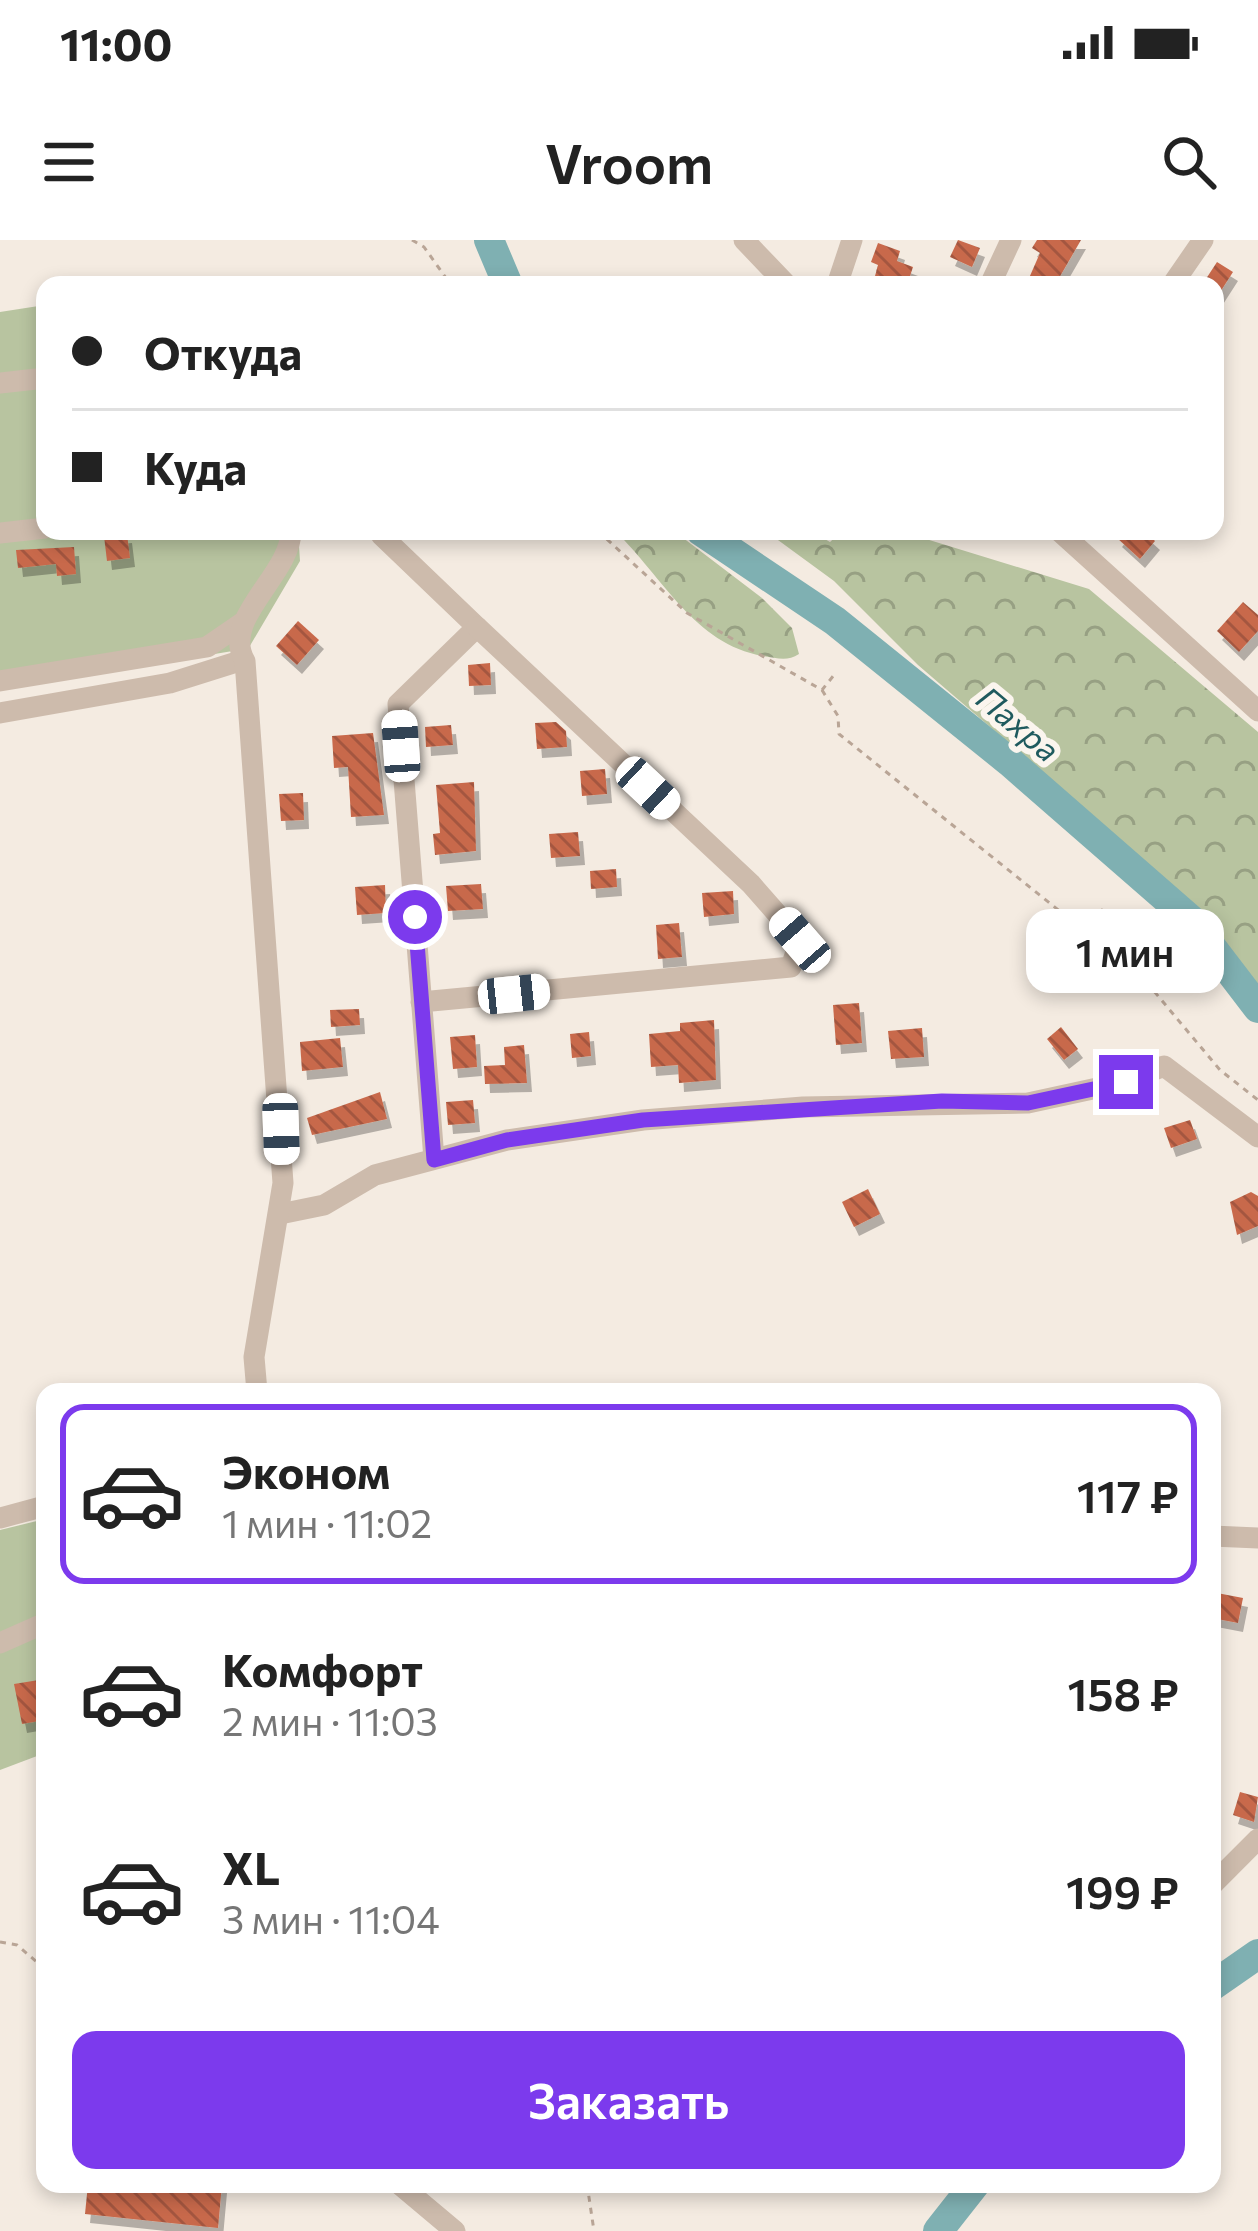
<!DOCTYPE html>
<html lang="ru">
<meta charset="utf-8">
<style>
:root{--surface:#fff;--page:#f2f2f2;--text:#222;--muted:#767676;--line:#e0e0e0;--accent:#7c3aed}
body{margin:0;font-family:Commissioner,sans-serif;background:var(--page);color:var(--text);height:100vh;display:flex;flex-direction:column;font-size:45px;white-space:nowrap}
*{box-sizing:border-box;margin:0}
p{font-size:39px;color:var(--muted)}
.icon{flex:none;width:66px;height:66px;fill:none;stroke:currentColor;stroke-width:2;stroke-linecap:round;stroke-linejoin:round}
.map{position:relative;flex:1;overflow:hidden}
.sheet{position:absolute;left:36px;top:1143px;width:1185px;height:810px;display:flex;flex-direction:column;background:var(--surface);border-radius:24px;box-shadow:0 6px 18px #0003}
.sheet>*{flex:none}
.banner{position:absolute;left:36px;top:36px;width:1188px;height:264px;border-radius:24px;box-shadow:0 6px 18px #0003;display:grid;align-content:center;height:264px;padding:0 36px;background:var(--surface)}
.end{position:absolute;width:54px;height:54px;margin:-27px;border:15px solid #7c3aed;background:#fff;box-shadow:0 0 0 6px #fff}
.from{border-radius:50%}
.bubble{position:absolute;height:84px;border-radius:24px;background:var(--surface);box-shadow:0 6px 18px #0003;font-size:39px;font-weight:600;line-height:84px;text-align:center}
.car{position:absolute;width:36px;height:72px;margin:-36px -18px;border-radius:15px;box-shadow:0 0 9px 3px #0007;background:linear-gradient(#fff 24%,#345 0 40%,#fff 0 76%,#345 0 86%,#fff 0)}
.banner b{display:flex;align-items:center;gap:42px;height:114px;font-size:45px}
.banner b+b{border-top:3px solid var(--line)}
.banner i{width:30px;height:30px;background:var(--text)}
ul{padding:21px 0 0;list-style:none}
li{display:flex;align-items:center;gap:36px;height:180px;margin:0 24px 18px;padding:0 12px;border:6px solid transparent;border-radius:24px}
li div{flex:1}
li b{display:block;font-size:45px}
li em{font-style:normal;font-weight:600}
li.on{border-color:var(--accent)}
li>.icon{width:108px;height:108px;stroke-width:1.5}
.button{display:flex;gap:24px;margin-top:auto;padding:24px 36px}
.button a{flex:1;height:138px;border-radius:24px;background:var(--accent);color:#fff;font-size:48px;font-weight:600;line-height:138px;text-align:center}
.status{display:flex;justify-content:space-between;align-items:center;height:84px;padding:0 60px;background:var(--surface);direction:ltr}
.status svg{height:33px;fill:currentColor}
header{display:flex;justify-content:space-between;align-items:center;height:156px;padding:0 36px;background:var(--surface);font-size:54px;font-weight:600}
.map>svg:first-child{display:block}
.green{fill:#b8c4a0}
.forest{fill:url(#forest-crowns)}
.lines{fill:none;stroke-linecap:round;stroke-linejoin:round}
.river{stroke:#7fb0b2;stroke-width:30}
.building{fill:url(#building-back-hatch);filter:url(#shadow)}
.path{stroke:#b9a596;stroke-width:3;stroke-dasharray:6 6;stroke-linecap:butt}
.minor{stroke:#cdbbac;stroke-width:21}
.route{stroke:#7c3aed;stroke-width:15}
.labels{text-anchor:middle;stroke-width:12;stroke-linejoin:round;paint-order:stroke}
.water-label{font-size:33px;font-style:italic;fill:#1f5a5e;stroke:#fbf5ee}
</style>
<div class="status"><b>11:00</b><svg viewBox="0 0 49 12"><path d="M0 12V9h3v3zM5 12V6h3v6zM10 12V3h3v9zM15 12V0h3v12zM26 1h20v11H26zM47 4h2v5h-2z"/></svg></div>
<header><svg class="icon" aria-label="menu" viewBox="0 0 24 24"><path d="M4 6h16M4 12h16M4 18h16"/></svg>Vroom<svg class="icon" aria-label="search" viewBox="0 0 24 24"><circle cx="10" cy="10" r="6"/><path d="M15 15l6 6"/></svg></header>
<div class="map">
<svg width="1258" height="1991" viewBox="0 0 1258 1991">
<defs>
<pattern id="forest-crowns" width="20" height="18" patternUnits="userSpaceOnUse" patternTransform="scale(3)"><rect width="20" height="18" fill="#b8c4a0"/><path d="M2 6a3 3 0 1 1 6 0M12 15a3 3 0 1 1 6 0" fill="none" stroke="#97a083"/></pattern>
<pattern id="building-back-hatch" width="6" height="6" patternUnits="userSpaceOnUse" patternTransform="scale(3)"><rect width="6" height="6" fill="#c8694b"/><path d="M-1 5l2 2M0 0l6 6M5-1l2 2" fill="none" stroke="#a4573f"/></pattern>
<filter id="shadow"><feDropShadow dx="5" dy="9" stdDeviation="0" flood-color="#0004"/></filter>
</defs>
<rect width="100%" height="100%" fill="#f4ebe1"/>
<g class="green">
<path d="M45,65V291H298L300,321L241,421L239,410L0,449V72Z"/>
<path d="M45,1279V1513L0,1530V1290Z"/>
</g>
<g class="forest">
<path d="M615,291H674L762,358L792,388L799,414C787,422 777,418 763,416C694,404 663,337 615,291Z"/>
<path d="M811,291L830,302L842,291H900L1089,349L1258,492V750L1105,586L918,425L834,341L767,292Z"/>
</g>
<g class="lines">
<g class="river">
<path d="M489,0L508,45"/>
<path d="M701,291L835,381L1010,522L1190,679L1258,768"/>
<path d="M1212,1746L1258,1714"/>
<path d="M938,1991L975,1944"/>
</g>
</g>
<g class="building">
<path d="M958,0L980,8L972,27L950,17Z"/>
<path d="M1037,0H1081L1055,45H1026L1040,13L1032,8Z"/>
<path d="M878,3L900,11L897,21L913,27L907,45L875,36L878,25L871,22Z"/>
<path d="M1217,22L1233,32L1215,60V45H1202Z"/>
<path d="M1123,291H1144L1155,301L1140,319L1117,298Z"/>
<path d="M127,294L130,318L107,321L104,296Z"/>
<path d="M74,307L76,334L57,336L56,324L18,328L16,310Z"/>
<path d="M1243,362L1258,375V391L1239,412L1217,391Z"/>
<path d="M298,381L319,400L297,425L276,406Z"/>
<path d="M490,423L491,445L469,446L468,425Z"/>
<path d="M556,482L566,491L567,507L537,509L535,483Z"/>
<path d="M451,485L453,505L426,507L425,487Z"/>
<path d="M373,493L384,575L351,577L348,527L334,528L332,496Z"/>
<path d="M605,529L607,554L582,556L580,531Z"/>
<path d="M474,542L476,611L435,615L433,594L440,593L436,545Z"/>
<path d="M303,553L304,580L281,581L279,554Z"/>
<path d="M578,592L580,616L551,618L549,594Z"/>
<path d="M616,629L617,647L591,649L590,631Z"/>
<path d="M481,644L483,669L448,671L446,646Z"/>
<path d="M385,645L386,673L357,675L355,647Z"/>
<path d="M733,651L734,674L704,677L702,653Z"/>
<path d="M679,683L682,717L658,719L656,685Z"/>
<path d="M859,763L862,803L836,805L833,765Z"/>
<path d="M359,769L360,785L331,787L330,770Z"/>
<path d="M714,780L716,840L679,843L678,825L651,827L649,794L680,791V783Z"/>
<path d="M1061,787L1078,809L1064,820L1047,799Z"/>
<path d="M922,788L924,817L891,819L888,791Z"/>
<path d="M589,792L591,816L572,818L570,794Z"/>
<path d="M475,795L477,827L453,829L450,797Z"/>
<path d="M340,798L343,827L302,831L300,802Z"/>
<path d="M524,805L527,843L485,844L484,826L505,825L504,807Z"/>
<path d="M380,852L387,879L312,895L307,878Z"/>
<path d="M473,860L475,883L448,885L446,862Z"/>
<path d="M1190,880L1197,899L1171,908L1164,888Z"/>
<path d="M868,949L880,974L854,987L842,962Z"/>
<path d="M1251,952L1258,956V986L1237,995L1230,962Z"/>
<path d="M1217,1353L1243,1358L1238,1383L1212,1378Z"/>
<path d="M45,1439V1480L22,1484L14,1444Z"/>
<path d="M1240,1552L1258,1557L1254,1582L1233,1575Z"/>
<path d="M88,1944H222L218,1988L85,1974Z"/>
</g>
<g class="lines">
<g class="path">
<path d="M412,0L424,7L451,45"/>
<path d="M598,291L687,373L822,450L834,435"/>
<path d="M822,450L838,476L839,494L1143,738L1220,830L1258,860"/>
<path d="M1088,690L1103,669"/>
<path d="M0,1702L17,1705L45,1729"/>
<path d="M587,1944L594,1991"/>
</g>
<g class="minor">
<path d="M744,0L787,45"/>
<path d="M837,45L852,0"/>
<path d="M990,45L1011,0"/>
<path d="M1172,45L1203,0"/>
<path d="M0,143L45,138"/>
<path d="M1059,291L1258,471"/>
<path d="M0,293L45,288"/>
<path d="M381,295L477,387L398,464L434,919"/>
<path d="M0,441L207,407L242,383"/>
<path d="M0,473L170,443L243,420"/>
<path d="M421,762L791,727L800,700L751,644L477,387"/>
<path d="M280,974L324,965L375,935L507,900L643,880L803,867L1028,863L1125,842L1164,826L1258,897"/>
<path d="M257,1152L254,1117L283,943L245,421C220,379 291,335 291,291"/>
<path d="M0,1278L45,1266"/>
<path d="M1212,1296L1258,1298"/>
<path d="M0,1403L45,1383"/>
<path d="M1212,1645L1258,1599"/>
<path d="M399,1944L455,1991"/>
</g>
</g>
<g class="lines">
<path class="route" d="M415,677L434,920L507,900L643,880L942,861L1028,863L1126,842"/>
</g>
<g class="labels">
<g class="water-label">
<text transform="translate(1018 484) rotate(40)" y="12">Пахра</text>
</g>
</g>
</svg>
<i class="end from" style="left:415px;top:677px"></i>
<i class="end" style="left:1126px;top:842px"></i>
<div class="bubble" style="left:1026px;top:669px;width:198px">1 мин</div>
<i class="car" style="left:401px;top:506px;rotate:356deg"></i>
<i class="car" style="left:648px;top:548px;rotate:133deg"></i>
<i class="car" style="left:800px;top:700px;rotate:319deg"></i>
<i class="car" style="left:514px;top:754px;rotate:84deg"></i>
<i class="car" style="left:281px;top:889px;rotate:178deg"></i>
<div class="banner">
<b><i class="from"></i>Откуда</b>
<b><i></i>Куда</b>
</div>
<section class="sheet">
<ul>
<li class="on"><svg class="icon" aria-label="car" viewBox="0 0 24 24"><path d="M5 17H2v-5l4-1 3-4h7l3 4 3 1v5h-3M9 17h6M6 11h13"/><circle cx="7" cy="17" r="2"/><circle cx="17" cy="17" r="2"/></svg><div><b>Эконом</b><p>1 мин · 11:02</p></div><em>117 ₽</em></li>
<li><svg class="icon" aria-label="car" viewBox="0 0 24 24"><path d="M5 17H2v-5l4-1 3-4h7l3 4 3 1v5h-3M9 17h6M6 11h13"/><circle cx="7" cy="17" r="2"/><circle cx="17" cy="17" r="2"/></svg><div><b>Комфорт</b><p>2 мин · 11:03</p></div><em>158 ₽</em></li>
<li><svg class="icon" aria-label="car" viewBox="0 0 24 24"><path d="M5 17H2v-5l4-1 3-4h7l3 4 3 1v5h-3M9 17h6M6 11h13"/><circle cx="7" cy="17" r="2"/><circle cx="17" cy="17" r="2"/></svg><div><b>XL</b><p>3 мин · 11:04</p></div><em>199 ₽</em></li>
</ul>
<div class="button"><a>Заказать</a></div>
</section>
</div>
